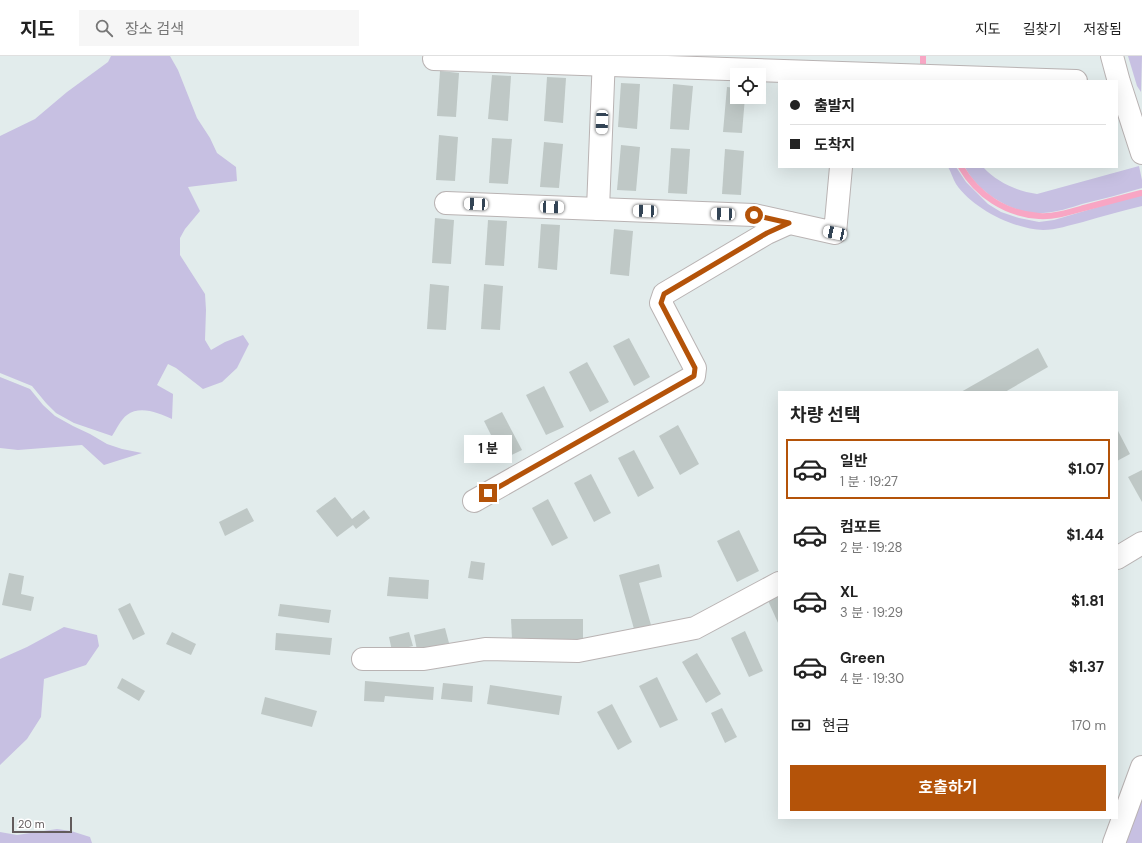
<!DOCTYPE html>
<html lang="ko">
<meta charset="utf-8">
<style>
:root{--surface:#fff;--page:#f6f6f6;--text:#222;--muted:#767676;--line:#e0e0e0;--accent:#b45309}
body{margin:0;font-family:"DM Sans","Noto Sans KR",sans-serif;background:var(--page);color:var(--text);height:100vh;display:flex;flex-direction:column;font-size:15px;white-space:nowrap}
*{box-sizing:border-box;margin:0}
p{font-size:13px;color:var(--muted)}
.icon{flex:none;width:22px;height:22px;fill:none;stroke:currentColor;stroke-width:2;stroke-linecap:round;stroke-linejoin:round}
.map{position:relative;flex:1;overflow:hidden}
.panel{position:absolute;left:778px;top:335px;width:340px;height:428px;display:flex;flex-direction:column;background:var(--surface);border-radius:0px;box-shadow:0 4px 16px #0002}
.panel>*{flex:none}
.hud{position:absolute;left:778px;top:24px;width:340px;height:88px;border-radius:0px;box-shadow:0 4px 16px #0002;display:grid;align-content:center;height:88px;padding:0 12px;background:var(--surface)}
.fabs{position:absolute;left:730px;top:12px;display:grid;gap:8px}
.fabs a{display:grid;place-items:center;width:36px;height:36px;border-radius:0px;background:var(--surface);box-shadow:0 4px 16px #0002;font-size:20px}
.scale{position:absolute;left:12px;bottom:10px;width:60px;box-sizing:border-box;padding-left:4px;border:2px solid #625b5c;border-top:0;font-size:11px;line-height:14px;white-space:nowrap;color:#625b5c;-webkit-text-stroke:3px #fff;paint-order:stroke}
.end{position:absolute;width:18px;height:18px;margin:-9px;border:5px solid #b45309;background:#fff;box-shadow:0 0 0 2px #fff}
.from{border-radius:50%}
.bubble{position:absolute;height:28px;border-radius:0px;background:var(--surface);box-shadow:0 4px 16px #0002;font-size:13px;font-weight:700;line-height:28px;text-align:center}
.car{position:absolute;width:12px;height:24px;margin:-12px -6px;border-radius:5px;box-shadow:0 0 3px 1px #0007;background:linear-gradient(#fff 24%,#345 0 40%,#fff 0 76%,#345 0 86%,#fff 0)}
.hud b{display:flex;align-items:center;gap:14px;height:38px;font-size:15px}
.hud b+b{border-top:1px solid var(--line)}
.hud i{width:10px;height:10px;background:var(--text)}
ul{padding:0;list-style:none}
li{display:flex;align-items:center;gap:12px;height:60px;margin:0 8px 6px;padding:0 4px;border:2px solid transparent;border-radius:0px}
li div{flex:1}
li b{display:block;font-size:15px}
li em{font-style:normal;font-weight:700}
li.active{border-color:var(--accent)}
li>.icon{width:36px;height:36px;stroke-width:1.5}
h2{padding:0 12px;font-size:18px;line-height:48px}
.pay{display:flex;align-items:center;gap:10px;height:44px;padding:0 12px;font-size:15px}
.pay p{margin-inline-start:auto}
.primary-button{display:flex;gap:8px;margin-top:auto;padding:8px 12px}
.primary-button a{flex:1;height:46px;border-radius:0px;background:var(--accent);color:#fff;font-size:16px;font-weight:700;line-height:46px;text-align:center}
header{display:flex;align-items:center;gap:24px;box-sizing:border-box;height:56px;padding:0 20px;background:var(--surface);border-bottom:1px solid var(--line)}
header strong{font-size:19px}
nav{display:flex;gap:22px;margin-inline-start:auto;font-size:14px}
.search{width:280px;height:36px;background:var(--page);display:flex;align-items:center;gap:10px;box-sizing:border-box;padding:0 14px;border-radius:0px;color:var(--muted);font-size:15px}
.map>svg:first-child{display:block}
.green{fill:#c7c0e2}
.lines{fill:none;stroke-linecap:round;stroke-linejoin:round}
.stream{stroke:#f8a6c4;stroke-width:6}
.building{fill:#bfc8c6}
.minor-casing{stroke:#b9b3b3;stroke-width:24}
.minor{stroke:#fff;stroke-width:22}
.route{stroke:#b45309;stroke-width:5}
</style>
<header>
<strong>지도</strong>
<div class="search"><svg class="icon" aria-label="search" viewBox="0 0 24 24"><circle cx="10" cy="10" r="6"/><path d="M15 15l6 6"/></svg>장소 검색</div>
<nav><a>지도</a><a>길찾기</a><a>저장됨</a></nav>
</header>
<div class="map">
<svg width="1142" height="787" viewBox="0 0 1142 787">
<rect width="100%" height="100%" fill="#e2ecec"/>
<g class="green">
<path d="M111,0H170L178,14L197,62L210,82L217,97L236,111L237,125L188,131L200,155L185,173L180,182V199L205,238L206,254L205,284L211,294L225,286L243,279L249,288L237,312L222,326L203,333L176,312L168,308L157,329L173,338L172,363C159,357 140,349 127,359C121,363 116,374 112,380L74,367L56,357L46,347L32,330L0,317V80L35,63L67,36L108,6Z"/>
<path d="M1128,0H1142L1141,36L1137,30Z"/>
<path d="M1139,110L1142,124V132C1122,138 1102,143 1082,148C1070,152 1057,156 1043,157C1014,159 978,137 965,111H983C998,127 1017,135 1037,138Z"/>
<path d="M948,111H956L966,126L988,148L1001,156L1019,162L1039,166L1054,164L1142,138V150C1122,155 1102,160 1083,166C1070,169 1056,174 1043,174C1014,173 973,153 956,128C953,123 951,116 948,111Z"/>
<path d="M0,321L30,333L43,349L55,360L73,370L90,378L107,388L122,393L142,397L104,409L82,389L18,394L0,392Z"/>
<path d="M64,571L97,579L99,590L86,609L44,623L41,661L27,683L0,709V603L27,591Z"/>
<path d="M1142,735V787H1123Z"/>
<path d="M57,773L71,775L90,781L92,787H0V776L17,779Z"/>
</g>
<g class="lines">
<g class="stream">
<path d="M923,0V12"/>
<path d="M961,111C977,139 1006,158 1039,160C1054,161 1070,156 1084,152C1103,147 1122,142 1141,137"/>
</g>
</g>
<g class="building">
<path d="M440,15L459,17L456,61L437,60Z"/>
<path d="M492,19L511,20L508,65L488,63Z"/>
<path d="M547,21L566,22L563,67L544,65Z"/>
<path d="M621,27L640,28L637,73L618,71Z"/>
<path d="M673,28L693,30L689,74L670,73Z"/>
<path d="M727,31L737,32V41H745L742,77L723,76Z"/>
<path d="M439,79L458,81L455,125L436,124Z"/>
<path d="M492,82L512,83L508,128L489,127Z"/>
<path d="M544,86L563,88L559,132L540,131Z"/>
<path d="M621,89L640,91L636,135L617,134Z"/>
<path d="M671,92L690,93L687,138L668,137Z"/>
<path d="M725,93L744,95L741,139L722,138Z"/>
<path d="M435,162L454,164L451,208L432,207Z"/>
<path d="M488,164L507,165L504,210L485,209Z"/>
<path d="M541,168L560,169L557,214L538,212Z"/>
<path d="M614,173L633,175L629,220L610,218Z"/>
<path d="M430,228L449,230L446,274L427,273Z"/>
<path d="M484,228L503,230L500,274L481,273Z"/>
<path d="M629,282L650,321L634,330L613,290Z"/>
<path d="M1038,292L1048,311L1005,336H961Z"/>
<path d="M587,306L609,346L590,356L569,316Z"/>
<path d="M544,330L564,371L546,379L526,339Z"/>
<path d="M502,356L522,394L503,403L484,365Z"/>
<path d="M678,369L699,408L680,419L659,380Z"/>
<path d="M1117,373L1130,398L1117,405Z"/>
<path d="M634,394L654,432L638,441L618,402Z"/>
<path d="M1142,414V446L1128,421Z"/>
<path d="M591,418L611,457L594,466L574,427Z"/>
<path d="M335,441L352,463L364,454L370,462L356,473L353,469L337,481L316,455Z"/>
<path d="M548,443L568,482L552,490L532,452Z"/>
<path d="M247,452L254,465L225,480L219,466Z"/>
<path d="M739,474L759,515L737,526L717,485Z"/>
<path d="M471,505L485,507L483,524L468,522Z"/>
<path d="M659,508L662,521L639,527L651,569L634,573L619,519Z"/>
<path d="M9,517L24,520L21,538L34,541L31,555L2,549Z"/>
<path d="M389,521L429,524L428,543L387,540Z"/>
<path d="M779,533V569L765,538Z"/>
<path d="M130,547L145,578L133,584L118,553Z"/>
<path d="M280,548L331,554L329,567L278,560Z"/>
<path d="M511,563H583V583H512Z"/>
<path d="M445,572L449,587L417,594L414,579Z"/>
<path d="M745,575L763,615L749,621L731,582Z"/>
<path d="M172,576L196,588L191,599L166,588Z"/>
<path d="M409,576L413,590L392,595L389,581Z"/>
<path d="M276,577L332,582L330,599L275,594Z"/>
<path d="M697,597L721,638L706,647L682,606Z"/>
<path d="M657,621L678,664L660,672L639,630Z"/>
<path d="M122,622L145,635L139,645L117,632Z"/>
<path d="M365,625L434,631L433,644L385,640L384,646L364,645Z"/>
<path d="M443,627L473,630L472,646L441,643Z"/>
<path d="M490,629L562,640L559,659L487,648Z"/>
<path d="M265,641L317,655L312,671L261,658Z"/>
<path d="M612,648L632,686L618,694L597,656Z"/>
<path d="M722,652L737,681L725,687L711,657Z"/>
</g>
<g class="lines">
<defs>
<g id="minor">
<path d="M1112,0L1119,26L1142,97"/>
<path d="M434,3L1076,25"/>
<path d="M446,147L754,159L835,177L841,111"/>
<path d="M598,153L604,0"/>
<path d="M474,445L694,320L695,312L661,247L664,238L767,177L789,167"/>
<path d="M1117,502L1142,487"/>
<path d="M363,603H424L485,593L578,595L695,572L779,527"/>
<path d="M1114,787L1142,711"/>
</g>
</defs>
<use href="#minor" class="minor-casing"/>
<use href="#minor" class="minor"/>
</g>
<g class="lines">
<path class="route" d="M488,437L694,320L695,312L661,247L664,238L767,177L789,167L754,159"/>
</g>
</svg>
<div class="fabs">
<a><svg class="icon" aria-label="locate" viewBox="0 0 24 24"><circle cx="12" cy="12" r="6"/><path d="M12 2v4M12 18v4M2 12h4M18 12h4"/></svg></a>
</div>
<div class="scale">20 m</div>
<i class="end from" style="left:754px;top:159px"></i>
<i class="end" style="left:488px;top:437px"></i>
<div class="bubble" style="left:464px;top:379px;width:48px">1 분</div>
<i class="car" style="left:602px;top:66px;rotate:182deg"></i>
<i class="car" style="left:476px;top:148px;rotate:273deg"></i>
<i class="car" style="left:552px;top:151px;rotate:92deg"></i>
<i class="car" style="left:645px;top:155px;rotate:272deg"></i>
<i class="car" style="left:723px;top:158px;rotate:272deg"></i>
<i class="car" style="left:835px;top:177px;rotate:282deg"></i>
<div class="hud">
<b><i class="from"></i>출발지</b>
<b><i></i>도착지</b>
</div>
<section class="panel">
<h2>차량 선택</h2>
<ul>
<li class="active"><svg class="icon" aria-label="car" viewBox="0 0 24 24"><path d="M5 17H2v-5l4-1 3-4h7l3 4 3 1v5h-3M9 17h6M6 11h13"/><circle cx="7" cy="17" r="2"/><circle cx="17" cy="17" r="2"/></svg><div><b>일반</b><p>1 분 · 19:27</p></div><em>$1.07</em></li>
<li><svg class="icon" aria-label="car" viewBox="0 0 24 24"><path d="M5 17H2v-5l4-1 3-4h7l3 4 3 1v5h-3M9 17h6M6 11h13"/><circle cx="7" cy="17" r="2"/><circle cx="17" cy="17" r="2"/></svg><div><b>컴포트</b><p>2 분 · 19:28</p></div><em>$1.44</em></li>
<li><svg class="icon" aria-label="car" viewBox="0 0 24 24"><path d="M5 17H2v-5l4-1 3-4h7l3 4 3 1v5h-3M9 17h6M6 11h13"/><circle cx="7" cy="17" r="2"/><circle cx="17" cy="17" r="2"/></svg><div><b>XL</b><p>3 분 · 19:29</p></div><em>$1.81</em></li>
<li><svg class="icon" aria-label="car" viewBox="0 0 24 24"><path d="M5 17H2v-5l4-1 3-4h7l3 4 3 1v5h-3M9 17h6M6 11h13"/><circle cx="7" cy="17" r="2"/><circle cx="17" cy="17" r="2"/></svg><div><b>Green</b><p>4 분 · 19:30</p></div><em>$1.37</em></li>
</ul>
<div class="pay"><svg class="icon" aria-label="cash" viewBox="0 0 24 24"><path d="M3 7h18v10H3z"/><circle cx="12" cy="12" r="2"/></svg>현금<p>170 m</p></div>
<div class="primary-button"><a>호출하기</a></div>
</section>
</div>
